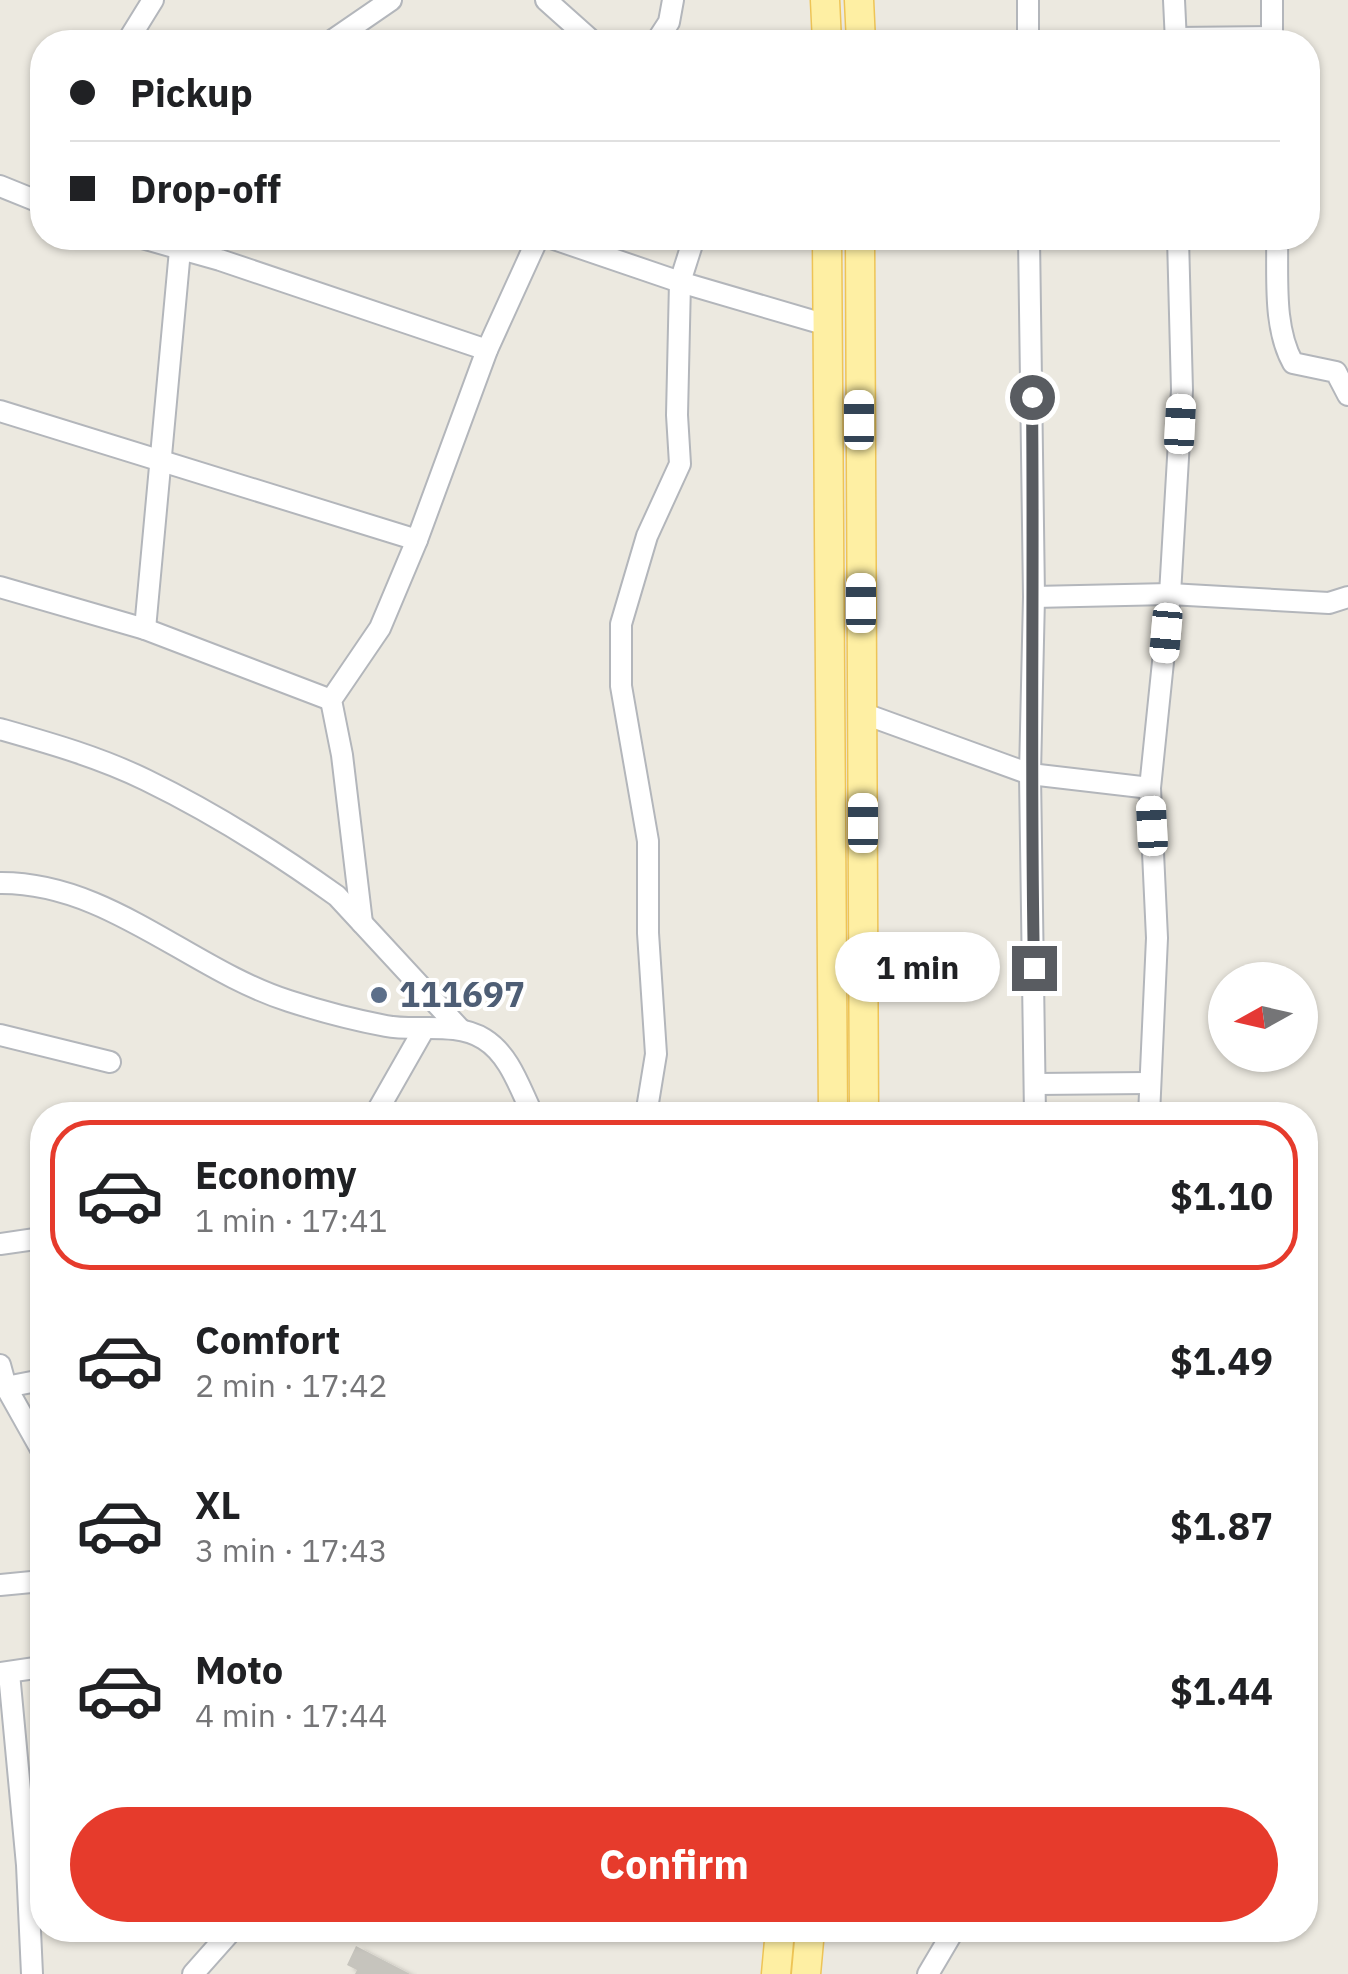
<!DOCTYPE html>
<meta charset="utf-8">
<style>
:root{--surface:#fff;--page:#f6f6f6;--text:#202124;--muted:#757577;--line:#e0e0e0;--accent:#e63b2c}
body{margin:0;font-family:"IBM Plex Sans",sans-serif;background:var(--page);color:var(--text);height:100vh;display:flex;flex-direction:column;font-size:38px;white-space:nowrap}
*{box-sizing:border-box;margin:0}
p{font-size:32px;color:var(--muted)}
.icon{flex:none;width:55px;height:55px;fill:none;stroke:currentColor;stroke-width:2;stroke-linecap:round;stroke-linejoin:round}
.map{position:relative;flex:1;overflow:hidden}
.sheet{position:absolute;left:30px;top:1102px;width:1288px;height:840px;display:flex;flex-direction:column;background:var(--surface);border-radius:40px;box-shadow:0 2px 8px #0004}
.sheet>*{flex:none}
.top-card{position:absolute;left:30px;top:30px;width:1290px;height:220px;border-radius:40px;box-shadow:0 2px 8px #0004;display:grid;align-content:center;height:220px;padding:0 40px;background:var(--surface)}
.needle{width:65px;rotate:262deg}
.controls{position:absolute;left:1208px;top:962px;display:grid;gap:20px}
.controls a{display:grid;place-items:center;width:110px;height:110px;border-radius:50%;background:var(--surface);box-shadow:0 2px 8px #0004;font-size:50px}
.end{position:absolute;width:45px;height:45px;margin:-22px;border:12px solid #595c61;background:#fff;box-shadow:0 0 0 5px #fff}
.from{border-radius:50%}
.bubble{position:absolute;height:70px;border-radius:35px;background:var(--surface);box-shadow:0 2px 8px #0004;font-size:32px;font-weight:800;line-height:70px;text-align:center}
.car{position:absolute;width:30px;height:60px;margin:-30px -15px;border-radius:12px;box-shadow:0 0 8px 2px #0007;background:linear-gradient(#fff 24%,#345 0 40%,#fff 0 76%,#345 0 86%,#fff 0)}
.top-card b{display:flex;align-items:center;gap:35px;height:95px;font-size:38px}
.top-card b+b{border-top:2px solid var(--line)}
.top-card i{width:25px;height:25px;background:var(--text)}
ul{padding:18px 0 0;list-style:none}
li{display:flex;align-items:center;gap:30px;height:150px;margin:0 20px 15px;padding:0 20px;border:5px solid transparent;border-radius:40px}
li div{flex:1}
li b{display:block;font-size:38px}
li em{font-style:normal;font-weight:800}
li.current{border-color:var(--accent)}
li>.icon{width:90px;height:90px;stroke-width:1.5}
.button{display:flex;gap:20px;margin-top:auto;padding:20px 40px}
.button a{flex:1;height:115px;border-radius:60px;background:var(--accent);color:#fff;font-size:40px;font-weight:800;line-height:115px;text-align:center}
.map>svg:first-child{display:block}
.building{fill:#c6c4bd;filter:url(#shadow)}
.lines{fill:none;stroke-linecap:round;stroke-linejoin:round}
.minor-casing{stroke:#b3b6bb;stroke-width:24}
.major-casing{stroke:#eec456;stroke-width:31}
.minor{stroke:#fff;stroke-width:20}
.major{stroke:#feefa3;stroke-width:28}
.route{stroke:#595c61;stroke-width:12}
.service-dot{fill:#5c6f8a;stroke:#fff;stroke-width:4}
.labels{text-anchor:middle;stroke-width:8;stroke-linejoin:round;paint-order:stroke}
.service-label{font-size:35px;font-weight:bold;fill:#4e5e75;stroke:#fff;text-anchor:start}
</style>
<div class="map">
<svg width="1348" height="1974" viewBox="0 0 1348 1974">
<defs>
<filter id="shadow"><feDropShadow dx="7" dy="4" stdDeviation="2.5" flood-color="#0004"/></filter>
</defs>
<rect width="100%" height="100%" fill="#ece9e0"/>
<path class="building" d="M356,1946L410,1974H355L357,1970L347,1965Z"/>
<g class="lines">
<defs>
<g id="minor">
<path d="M546,0L593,42"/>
<path d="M1174,0L1176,42"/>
<path d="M1272,0V42"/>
<path d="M1176,38L1272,37"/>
<path d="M127,42L153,0"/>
<path d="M330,42L391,0"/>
<path d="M656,42L669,22L673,0"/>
<path d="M1028,42V0"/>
<path d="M0,186L42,203"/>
<path d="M142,238L220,260L487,350"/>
<path d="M551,238L680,282L827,325"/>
<path d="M1029,238L1034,597L1030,774L1035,1115"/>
<path d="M1277,238C1278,278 1273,327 1293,363L1336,372L1348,395"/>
<path d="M0,411L417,540"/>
<path d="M0,587L145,629L331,700"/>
<path d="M1034,597L1170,594L1329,603L1348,597"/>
<path d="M145,629L180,250"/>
<path d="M862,713L1030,774L1150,788"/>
<path d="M0,729C49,743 99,757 146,780C212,812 277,853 337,896L460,1029"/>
<path d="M0,883C108,882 191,970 289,1001C320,1011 354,1020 386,1026C417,1032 455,1021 484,1039C510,1055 520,1089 533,1115"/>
<path d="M362,923L342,755L331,700L380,628L417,540L487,350L538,238"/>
<path d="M0,1035L110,1062"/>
<path d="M1036,1084L1148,1083"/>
<path d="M375,1115L424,1029"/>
<path d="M646,1115L656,1054L648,933V841L621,686V624L647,536L680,464L677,415L680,282L694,238"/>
<path d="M1149,1115L1157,938L1150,788L1170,594L1182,390L1178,238"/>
<path d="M0,1244L42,1238"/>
<path d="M0,1365L6,1387L42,1451"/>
<path d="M6,1387L42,1380"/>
<path d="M0,1585L42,1581"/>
<path d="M0,1673L42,1667"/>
<path d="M9,1673L27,1865L32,1974"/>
<path d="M193,1974L232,1930"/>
<path d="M928,1974L954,1930"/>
</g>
<g id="major">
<path d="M825,0L827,42"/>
<path d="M859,0L861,42"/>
<path d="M827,238L833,1115"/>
<path d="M860,238L864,1115"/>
<path d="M776,1974L780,1930"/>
<path d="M806,1974L810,1930"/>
</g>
</defs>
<use href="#minor" class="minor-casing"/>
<use href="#major" class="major-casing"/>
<use href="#minor" class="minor"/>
<use href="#major" class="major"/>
</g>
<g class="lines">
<path class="route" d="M1032,397C1034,588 1030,778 1034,968"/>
</g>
<circle class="service-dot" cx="379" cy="995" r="10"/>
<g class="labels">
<g class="service-label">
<text x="399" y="1007">111697</text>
</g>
</g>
</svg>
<div class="controls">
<a><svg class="needle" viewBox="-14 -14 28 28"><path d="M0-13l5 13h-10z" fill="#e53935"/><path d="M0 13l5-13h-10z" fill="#757577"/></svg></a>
</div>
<i class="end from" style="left:1032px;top:397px"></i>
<i class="end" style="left:1034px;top:968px"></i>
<div class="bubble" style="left:835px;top:932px;width:165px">1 min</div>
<i class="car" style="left:859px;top:420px;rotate:0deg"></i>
<i class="car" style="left:1180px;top:424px;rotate:3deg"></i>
<i class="car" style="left:861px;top:603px;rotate:0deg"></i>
<i class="car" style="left:1166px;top:633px;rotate:185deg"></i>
<i class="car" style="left:863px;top:823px;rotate:0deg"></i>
<i class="car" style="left:1152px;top:826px;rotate:357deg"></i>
<div class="top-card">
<b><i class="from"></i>Pickup</b>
<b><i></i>Drop-off</b>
</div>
<section class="sheet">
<ul>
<li class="current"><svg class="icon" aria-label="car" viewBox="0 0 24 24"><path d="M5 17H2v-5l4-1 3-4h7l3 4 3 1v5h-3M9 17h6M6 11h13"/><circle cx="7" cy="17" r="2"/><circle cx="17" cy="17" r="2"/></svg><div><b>Economy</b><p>1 min · 17:41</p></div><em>$1.10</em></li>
<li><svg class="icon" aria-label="car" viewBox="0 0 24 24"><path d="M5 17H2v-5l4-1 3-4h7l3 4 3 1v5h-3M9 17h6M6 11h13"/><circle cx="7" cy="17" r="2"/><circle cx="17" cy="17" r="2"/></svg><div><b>Comfort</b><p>2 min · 17:42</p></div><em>$1.49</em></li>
<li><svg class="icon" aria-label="car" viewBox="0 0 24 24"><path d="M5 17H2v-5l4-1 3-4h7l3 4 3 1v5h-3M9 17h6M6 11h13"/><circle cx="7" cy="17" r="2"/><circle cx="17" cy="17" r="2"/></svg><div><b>XL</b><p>3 min · 17:43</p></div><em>$1.87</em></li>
<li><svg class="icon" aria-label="car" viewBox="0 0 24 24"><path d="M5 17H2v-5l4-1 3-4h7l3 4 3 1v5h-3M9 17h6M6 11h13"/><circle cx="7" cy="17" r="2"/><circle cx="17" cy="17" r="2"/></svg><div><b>Moto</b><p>4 min · 17:44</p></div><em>$1.44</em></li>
</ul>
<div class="button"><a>Confirm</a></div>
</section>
</div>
